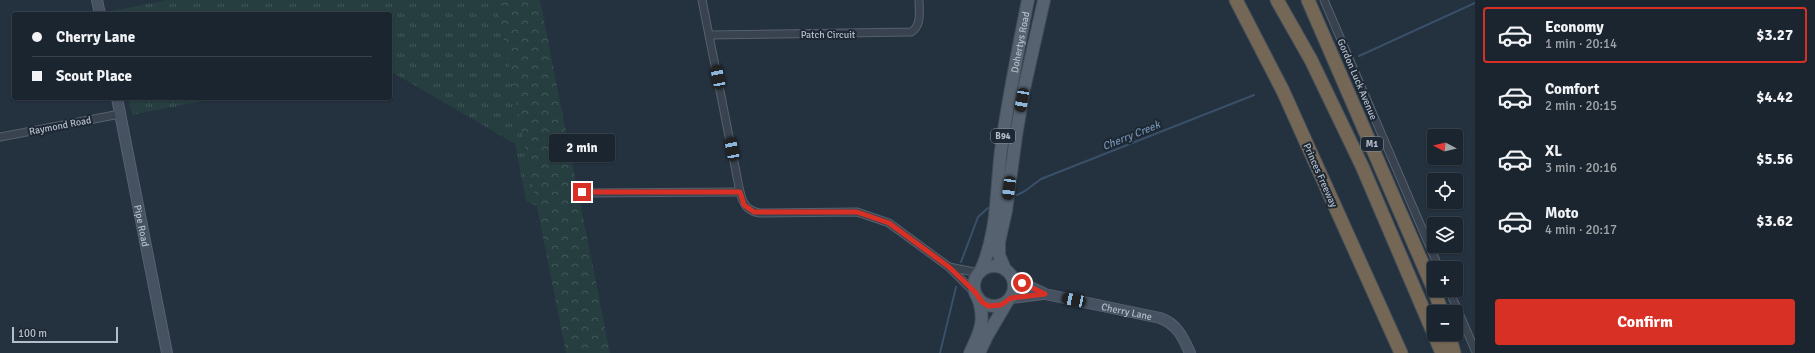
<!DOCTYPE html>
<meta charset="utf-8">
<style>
:root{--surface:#1b252f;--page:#242d37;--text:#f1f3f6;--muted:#a0a5aa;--line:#39424b;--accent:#d93025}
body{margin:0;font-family:Signika,sans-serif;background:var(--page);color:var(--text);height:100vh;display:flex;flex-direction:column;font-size:15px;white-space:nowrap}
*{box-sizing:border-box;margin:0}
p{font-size:13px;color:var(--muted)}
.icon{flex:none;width:22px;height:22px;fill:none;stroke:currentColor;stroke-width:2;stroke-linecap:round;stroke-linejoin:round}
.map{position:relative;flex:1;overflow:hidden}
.panel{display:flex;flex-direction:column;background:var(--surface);width:340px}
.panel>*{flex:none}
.banner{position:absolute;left:12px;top:12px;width:380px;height:88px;border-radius:4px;box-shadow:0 1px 3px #0004,0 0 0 1px var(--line);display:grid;align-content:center;height:88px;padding:0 20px;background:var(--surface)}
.needle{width:26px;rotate:277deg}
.buttons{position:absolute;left:1427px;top:129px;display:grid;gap:8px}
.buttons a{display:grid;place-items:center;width:36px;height:36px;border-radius:4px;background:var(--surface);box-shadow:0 1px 3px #0004,0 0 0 1px var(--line);font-size:20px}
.scale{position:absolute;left:12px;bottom:10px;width:106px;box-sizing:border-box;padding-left:4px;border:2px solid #b4beca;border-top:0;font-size:11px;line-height:14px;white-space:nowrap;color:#b4beca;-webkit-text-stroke:3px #1d2834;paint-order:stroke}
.end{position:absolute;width:18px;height:18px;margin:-9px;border:5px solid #d93025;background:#fff;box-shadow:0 0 0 2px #fff}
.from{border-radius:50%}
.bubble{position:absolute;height:28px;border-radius:4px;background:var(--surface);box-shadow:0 1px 3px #0004,0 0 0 1px var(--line);font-size:13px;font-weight:800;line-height:28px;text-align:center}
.car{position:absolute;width:12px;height:24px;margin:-12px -6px;border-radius:5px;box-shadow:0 0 3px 1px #0007;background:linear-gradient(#222 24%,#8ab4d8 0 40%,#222 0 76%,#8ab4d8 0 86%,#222 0)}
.banner b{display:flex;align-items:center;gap:14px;height:38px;font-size:15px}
.banner b+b{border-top:1px solid var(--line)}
.banner i{width:10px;height:10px;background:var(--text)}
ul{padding:7px 0 0;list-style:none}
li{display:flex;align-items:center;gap:12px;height:56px;margin:0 8px 6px;padding:0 12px;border:2px solid transparent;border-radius:4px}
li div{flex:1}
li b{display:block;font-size:15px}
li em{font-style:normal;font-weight:800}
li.current{border-color:var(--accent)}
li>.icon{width:36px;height:36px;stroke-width:1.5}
.cta{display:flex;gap:8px;margin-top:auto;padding:8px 20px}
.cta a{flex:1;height:46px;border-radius:4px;background:var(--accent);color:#fff;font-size:16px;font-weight:800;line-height:46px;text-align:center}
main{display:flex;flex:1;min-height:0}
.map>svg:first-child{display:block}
.grass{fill:url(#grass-tufts)}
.forest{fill:url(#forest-crowns)}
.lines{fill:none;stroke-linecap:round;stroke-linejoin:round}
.stream{stroke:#395068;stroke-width:2}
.street-casing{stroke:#56616d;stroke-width:9}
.secondary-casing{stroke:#56616d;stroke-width:12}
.primary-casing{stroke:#414c58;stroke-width:14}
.highway-casing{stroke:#434e5a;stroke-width:15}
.street{stroke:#38434f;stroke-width:7}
.secondary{stroke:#465262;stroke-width:10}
.primary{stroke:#56626f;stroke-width:12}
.highway{stroke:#756755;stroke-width:13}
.route{stroke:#d93025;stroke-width:5}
.labels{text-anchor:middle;stroke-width:4;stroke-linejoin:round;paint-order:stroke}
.shield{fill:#1d2834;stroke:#87919d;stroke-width:1}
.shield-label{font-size:9px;font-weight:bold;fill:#b4beca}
.street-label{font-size:10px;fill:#b4beca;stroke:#1d2834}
.water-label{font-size:11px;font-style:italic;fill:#7490ad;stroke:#1d2834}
</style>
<main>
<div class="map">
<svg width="1475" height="353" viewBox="0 0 1475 353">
<defs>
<pattern id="grass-tufts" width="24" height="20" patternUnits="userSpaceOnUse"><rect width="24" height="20" fill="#263e40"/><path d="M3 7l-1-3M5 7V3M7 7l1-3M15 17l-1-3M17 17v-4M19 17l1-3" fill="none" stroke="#43585a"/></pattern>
<pattern id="forest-crowns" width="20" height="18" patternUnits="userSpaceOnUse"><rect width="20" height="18" fill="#263e40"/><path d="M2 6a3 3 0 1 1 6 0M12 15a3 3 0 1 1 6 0" fill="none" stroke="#43585a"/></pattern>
</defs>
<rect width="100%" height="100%" fill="#24313f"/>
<g class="grass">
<path d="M167,0H496L537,206L526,201L515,144L390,71V14H112L111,11Z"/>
<path d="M128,98H218L132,115Z"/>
</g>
<path class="forest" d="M496,0H540L610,353H566Z"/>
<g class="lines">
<g class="stream">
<path d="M1359,56L1475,3"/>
<path d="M1017,195L1025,191L1041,179L1254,95"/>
<path d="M961,262L978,217L988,208"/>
<path d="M940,353L956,287"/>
</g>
<defs>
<g id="street">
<path d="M702,0L740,192C743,204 747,211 760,213L857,212L889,223L949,267L975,293"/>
<path d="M1324,0L1439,268"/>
<path d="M709,35L911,32C922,26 919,11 919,0"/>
<path d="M0,137L120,114"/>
<path d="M582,193L740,192"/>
<path d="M949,267L979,273"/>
<path d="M1449,290L1475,350"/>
</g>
<g id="secondary">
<path d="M97,0L100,14"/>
<path id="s1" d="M117,98L167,353"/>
<path id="s2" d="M1010,274L1024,284L1045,294L1160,318C1177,324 1183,337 1190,353"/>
<path d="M1011,298L1043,294"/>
</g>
<g id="primary">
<circle cx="994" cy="286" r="20"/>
<path d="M1005,269L999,255V242L1006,211L1016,136L1024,89L1044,0"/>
<path id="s3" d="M980,272C998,234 996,191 1001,150C1008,99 1018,50 1028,0"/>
<path d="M970,353C980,332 986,321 978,298"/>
<path d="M979,353L987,336L1007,302"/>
</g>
<g id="highway">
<path d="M1236,0L1283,91L1401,353"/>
<path d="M1277,0L1311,60L1362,166L1442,353"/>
<path d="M1308,0L1434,290"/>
<path d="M1434,290L1442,312"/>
<path d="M1449,334L1454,353"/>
</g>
</defs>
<use href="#street" class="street-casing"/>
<use href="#secondary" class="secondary-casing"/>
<use href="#primary" class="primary-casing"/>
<use href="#highway" class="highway-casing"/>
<use href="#street" class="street"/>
<use href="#secondary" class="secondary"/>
<use href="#primary" class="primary"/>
<use href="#highway" class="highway"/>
</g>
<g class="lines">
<path class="route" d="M582,192H740L744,205L754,212H857L889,223L949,267L975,292L982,302L988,306L1001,305L1011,298L1045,294L1022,283"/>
</g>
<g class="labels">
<g class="shield">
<rect x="991" y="129" width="24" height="14" rx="3"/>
<rect x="1361" y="137" width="22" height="14" rx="3"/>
</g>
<g class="shield-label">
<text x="1003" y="139">B94</text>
<text x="1372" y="147">M1</text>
</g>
<g class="street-label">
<text x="828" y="38">Patch Circuit</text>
<text dy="4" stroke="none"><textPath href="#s3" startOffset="234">Dohertys Road</textPath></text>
<text transform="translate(1358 79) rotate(67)" y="4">Gordon Luck Avenue</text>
<text transform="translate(60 125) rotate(-11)" y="4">Raymond Road</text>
<text transform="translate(1321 175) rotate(66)" y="4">Princes Freeway</text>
<text dy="4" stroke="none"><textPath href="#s1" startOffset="130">Pipe Road</textPath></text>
<text dy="4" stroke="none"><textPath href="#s2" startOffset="124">Cherry Lane</textPath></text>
</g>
<g class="water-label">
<text transform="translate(1131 135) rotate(-22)" y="4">Cherry Creek</text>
</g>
</g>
</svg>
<div class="buttons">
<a><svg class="needle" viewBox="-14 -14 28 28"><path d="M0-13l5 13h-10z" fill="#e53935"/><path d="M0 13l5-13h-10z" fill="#a0a5aa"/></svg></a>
<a><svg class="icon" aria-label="locate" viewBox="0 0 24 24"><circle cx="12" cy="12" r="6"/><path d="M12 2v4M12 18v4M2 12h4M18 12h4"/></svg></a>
<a><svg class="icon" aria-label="layers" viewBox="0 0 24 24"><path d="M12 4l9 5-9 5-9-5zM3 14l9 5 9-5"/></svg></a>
<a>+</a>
<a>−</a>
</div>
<div class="scale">100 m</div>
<i class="end from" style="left:1022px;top:283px"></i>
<i class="end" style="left:582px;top:192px"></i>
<div class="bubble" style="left:549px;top:134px;width:66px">2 min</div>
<i class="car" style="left:718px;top:77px;rotate:349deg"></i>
<i class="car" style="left:1022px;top:100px;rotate:190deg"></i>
<i class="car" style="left:732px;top:149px;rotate:349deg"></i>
<i class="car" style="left:1009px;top:188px;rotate:187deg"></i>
<i class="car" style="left:1074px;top:300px;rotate:282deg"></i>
<div class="banner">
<b><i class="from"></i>Cherry Lane</b>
<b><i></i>Scout Place</b>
</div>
</div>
<section class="panel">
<ul>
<li class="current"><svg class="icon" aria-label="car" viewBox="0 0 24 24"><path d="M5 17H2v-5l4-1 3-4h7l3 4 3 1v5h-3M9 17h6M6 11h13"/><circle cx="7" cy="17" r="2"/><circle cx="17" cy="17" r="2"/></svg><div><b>Economy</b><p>1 min · 20:14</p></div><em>$3.27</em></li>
<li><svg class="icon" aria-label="car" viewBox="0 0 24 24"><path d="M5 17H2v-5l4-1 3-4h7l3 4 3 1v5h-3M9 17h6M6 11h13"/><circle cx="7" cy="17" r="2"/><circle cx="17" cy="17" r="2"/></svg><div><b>Comfort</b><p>2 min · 20:15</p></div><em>$4.42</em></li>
<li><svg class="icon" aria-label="car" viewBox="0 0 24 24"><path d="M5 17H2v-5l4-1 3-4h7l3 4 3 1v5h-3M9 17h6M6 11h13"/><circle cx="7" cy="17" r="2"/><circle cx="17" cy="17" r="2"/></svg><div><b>XL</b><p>3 min · 20:16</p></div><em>$5.56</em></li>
<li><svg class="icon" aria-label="car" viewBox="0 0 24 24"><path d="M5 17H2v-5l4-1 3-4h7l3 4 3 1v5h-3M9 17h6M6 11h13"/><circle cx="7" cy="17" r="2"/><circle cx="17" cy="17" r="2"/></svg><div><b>Moto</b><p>4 min · 20:17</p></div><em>$3.62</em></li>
</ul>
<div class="cta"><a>Confirm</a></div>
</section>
</main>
